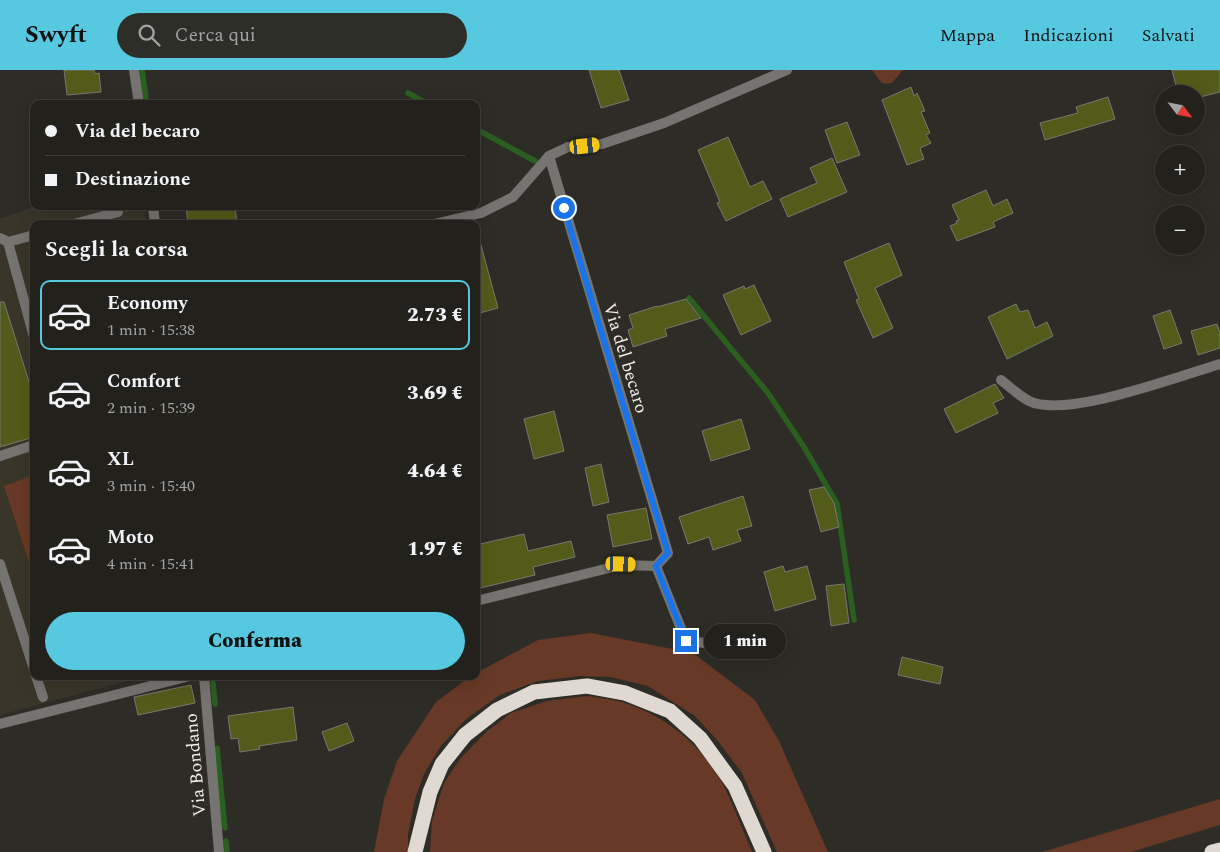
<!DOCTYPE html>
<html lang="it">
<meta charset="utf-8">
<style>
:root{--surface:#22211c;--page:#2e2e29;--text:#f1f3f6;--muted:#a2a3a3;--line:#3f3e3b;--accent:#56c9e0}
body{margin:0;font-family:Spectral,serif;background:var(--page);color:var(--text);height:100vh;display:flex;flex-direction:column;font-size:19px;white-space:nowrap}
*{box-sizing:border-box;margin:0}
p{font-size:16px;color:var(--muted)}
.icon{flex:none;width:28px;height:28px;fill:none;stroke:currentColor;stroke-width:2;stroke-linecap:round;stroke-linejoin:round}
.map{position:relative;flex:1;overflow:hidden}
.sheet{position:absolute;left:30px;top:150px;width:450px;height:460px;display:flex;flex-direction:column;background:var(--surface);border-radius:10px;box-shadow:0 5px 20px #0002,0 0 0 1px var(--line)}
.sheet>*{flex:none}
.banner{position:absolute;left:30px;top:30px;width:450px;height:110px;border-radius:10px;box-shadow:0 5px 20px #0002,0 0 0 1px var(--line);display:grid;align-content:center;height:110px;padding:0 15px;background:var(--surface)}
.needle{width:32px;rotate:122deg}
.controls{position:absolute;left:1155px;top:15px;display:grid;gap:10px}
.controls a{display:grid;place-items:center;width:50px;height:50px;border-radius:50%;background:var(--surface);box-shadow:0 5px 20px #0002,0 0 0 1px var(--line);font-size:25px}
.end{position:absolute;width:22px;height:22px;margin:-11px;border:6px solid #1a73e8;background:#fff;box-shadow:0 0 0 2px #fff}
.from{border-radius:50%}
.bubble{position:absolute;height:35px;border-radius:18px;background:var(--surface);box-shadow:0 5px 20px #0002,0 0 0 1px var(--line);font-size:16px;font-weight:800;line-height:35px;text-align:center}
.car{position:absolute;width:15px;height:30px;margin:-15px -8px;border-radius:6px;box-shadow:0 0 4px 1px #0007;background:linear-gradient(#f5c518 24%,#345 0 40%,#f5c518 0 76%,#345 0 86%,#f5c518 0)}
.banner b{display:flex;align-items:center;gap:18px;height:48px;font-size:19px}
.banner b+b{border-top:1px solid var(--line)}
.banner i{width:12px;height:12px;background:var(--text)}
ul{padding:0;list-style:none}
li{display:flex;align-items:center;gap:15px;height:70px;margin:0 10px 8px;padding:0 5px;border:2px solid transparent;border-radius:10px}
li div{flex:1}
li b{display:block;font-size:19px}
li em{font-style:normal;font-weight:800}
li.selected{border-color:var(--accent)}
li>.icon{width:45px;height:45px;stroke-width:1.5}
h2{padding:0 15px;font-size:22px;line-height:60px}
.button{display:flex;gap:10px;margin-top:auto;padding:10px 15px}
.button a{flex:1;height:58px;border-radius:30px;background:var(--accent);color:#111;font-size:20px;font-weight:800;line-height:58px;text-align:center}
header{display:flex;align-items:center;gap:30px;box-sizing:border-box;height:70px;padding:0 25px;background:var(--accent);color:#111}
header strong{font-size:24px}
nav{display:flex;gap:28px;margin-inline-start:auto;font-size:18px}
.search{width:350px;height:45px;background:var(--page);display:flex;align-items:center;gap:12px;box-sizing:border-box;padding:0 18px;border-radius:28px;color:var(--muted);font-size:19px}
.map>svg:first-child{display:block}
.built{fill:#393529}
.green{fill:#683926}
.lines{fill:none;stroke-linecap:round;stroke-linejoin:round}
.stream{stroke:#2b5f1f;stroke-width:5.5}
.building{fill:#535b1a;stroke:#777972}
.service{stroke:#767471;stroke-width:10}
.minor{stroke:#767471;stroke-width:10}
.motorway{stroke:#dfd9d2;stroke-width:15}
.route{stroke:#1a73e8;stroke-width:6}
.labels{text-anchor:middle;stroke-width:4;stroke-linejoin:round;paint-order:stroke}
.street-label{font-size:18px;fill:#efeeea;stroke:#2e2c26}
</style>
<header>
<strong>Swyft</strong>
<div class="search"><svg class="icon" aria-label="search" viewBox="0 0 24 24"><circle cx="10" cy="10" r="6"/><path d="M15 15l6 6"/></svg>Cerca qui</div>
<nav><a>Mappa</a><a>Indicazioni</a><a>Salvati</a></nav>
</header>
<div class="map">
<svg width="1220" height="782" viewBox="0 0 1220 782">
<rect width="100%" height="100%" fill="#2e2c26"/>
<path class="built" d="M36,136H144L146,154H34V606H138L139,608L0,645V149Z"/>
<g class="green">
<path d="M872,0H903L892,13L886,14L881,12Z"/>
<path d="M34,405V508L4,416Z"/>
<path d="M591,563L693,583L755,630L779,671L828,782H777L742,703L718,671L695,646L648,616L610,607L581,606L538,611L500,625L466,649L440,677L424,704L415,729L408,765V782H374L384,729L397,691L436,632L471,606H476V603L538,570Z"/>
<path d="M587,626C599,628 611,629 622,632C667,646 703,676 725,718C735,739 743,761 752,782H430L432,751L444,713L460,689L486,662L511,643L547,631Z"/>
<path d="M1220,729V755L1131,782H1042Z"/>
</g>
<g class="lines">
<g class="stream">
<path d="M142,0L147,34"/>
<path d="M408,23L428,34"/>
<path d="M476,59L535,91"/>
<path d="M164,153L165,154"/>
<path d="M689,228L768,323L804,377L837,434L854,550"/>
<path d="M213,613L215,634"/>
<path d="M217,678L225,758"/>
<path d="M226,771L227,782"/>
</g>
</g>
<g class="building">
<path d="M64,0H94L95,4L99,3L101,22L67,25Z"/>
<path d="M589,0H619L629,30L601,38Z"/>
<path d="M1172,0H1220V22L1196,28V24H1178Z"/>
<path d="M911,17L914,26L917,23L925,41L921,42L930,63L926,65L931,73L920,78L924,89L907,95L882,30Z"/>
<path d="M1108,27L1115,49L1045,70L1040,53L1078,43L1076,37Z"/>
<path d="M847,52L860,85L837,93L825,60Z"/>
<path d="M728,67L750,117L763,111L772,129L726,151L717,133L720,132L698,80Z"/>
<path d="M832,88L847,122L788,147L780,129L817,113L810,98Z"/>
<path d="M986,120L993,136L1007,129L1013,143L993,152L995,157L957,171L950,156L957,153L956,151L959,150L952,135Z"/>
<path d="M186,136H235L237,154H188Z"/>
<path d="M889,173L902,205L875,218L893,258L873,268L856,230L859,229L844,192Z"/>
<path d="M481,175L498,238L476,244V176Z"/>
<path d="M754,215L771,251L741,265L723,225L744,216L745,219Z"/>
<path d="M686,229L701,248L665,259L667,266L633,277L628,260L633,258L629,245L657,236V237Z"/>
<path d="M0,232H4L34,328V367L0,377Z"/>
<path d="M1016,234L1020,242L1028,240L1035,258L1047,252L1053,266L1007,289L988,247Z"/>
<path d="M1170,240L1182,273L1164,279L1153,246Z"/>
<path d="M1217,254L1220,263V278L1198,285L1191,261Z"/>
<path d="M995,314L1004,328L993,333L998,343L956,363L944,339Z"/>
<path d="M554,341L564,381L534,389L524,349Z"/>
<path d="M741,349L750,379L711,391L702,361Z"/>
<path d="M601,394L609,432L593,436L585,398Z"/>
<path d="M824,417L834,433L839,457L821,462L809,420Z"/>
<path d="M743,426L752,456L737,460L741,471L713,480L709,467L688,474L679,447Z"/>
<path d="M646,438L652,469L613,477L607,445Z"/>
<path d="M524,464L528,481L571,471L575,487L533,497L535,505L476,519V475Z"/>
<path d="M783,496L785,502L807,496L816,529L775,541L764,502Z"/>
<path d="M844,514L849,553L831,556L826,516Z"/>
<path d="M902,587L943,597L940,614L898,605Z"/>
<path d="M191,615L195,633L138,645L134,627Z"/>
<path d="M293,637L297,670L259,676L260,679L240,682L238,668L231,669L228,646Z"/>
<path d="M347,653L354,671L329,681L322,662Z"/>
</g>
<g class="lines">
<g class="service">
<path d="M74,154L118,142"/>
<path d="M0,168L8,172L34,267"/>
<path d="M8,172L34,165"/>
<path d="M1001,310C1010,317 1019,326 1029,331C1066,349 1179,306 1220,294"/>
<path d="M0,386L34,375"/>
<path d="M0,494L34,599"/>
<path d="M36,606L43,627"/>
</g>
<g class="minor">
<path d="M134,0L139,34"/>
<path d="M549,86L668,483L656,496"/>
<path d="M153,136L155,154"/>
<path d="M434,154L481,143L513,127L549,86L568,77L602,74L664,53L787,0"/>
<path d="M476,531L621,495L656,496L686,571L725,575"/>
<path d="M204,606L219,782"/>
<path d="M0,654L190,606"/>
</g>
<g class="motorway">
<path d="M415,782L430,722L442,694L465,665L497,640L534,622L587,616L625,623L670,641L700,668L735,716L764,782"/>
<path d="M1212,782L1220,780"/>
</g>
</g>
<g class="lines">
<path class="route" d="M564,138L668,483L656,496L686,571"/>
</g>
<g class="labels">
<g class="street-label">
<text transform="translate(626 288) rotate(73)" y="6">Via del becaro</text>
<text transform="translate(195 695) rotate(-95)" y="6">Via Bondano</text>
</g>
</g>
</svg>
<div class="controls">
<a><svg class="needle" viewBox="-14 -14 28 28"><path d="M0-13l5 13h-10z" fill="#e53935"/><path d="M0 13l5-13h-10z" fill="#a2a3a3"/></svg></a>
<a>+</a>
<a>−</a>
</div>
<i class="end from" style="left:564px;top:138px"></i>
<i class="end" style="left:686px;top:571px"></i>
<div class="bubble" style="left:704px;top:554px;width:82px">1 min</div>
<i class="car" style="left:585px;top:76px;rotate:84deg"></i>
<i class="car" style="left:621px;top:494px;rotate:92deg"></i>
<div class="banner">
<b><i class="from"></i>Via del becaro</b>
<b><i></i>Destinazione</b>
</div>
<section class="sheet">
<h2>Scegli la corsa</h2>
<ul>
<li class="selected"><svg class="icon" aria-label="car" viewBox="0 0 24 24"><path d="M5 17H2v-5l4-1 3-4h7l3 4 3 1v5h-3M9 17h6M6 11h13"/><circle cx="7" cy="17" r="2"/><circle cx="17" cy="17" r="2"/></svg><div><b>Economy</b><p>1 min · 15:38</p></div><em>2.73 €</em></li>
<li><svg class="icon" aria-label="car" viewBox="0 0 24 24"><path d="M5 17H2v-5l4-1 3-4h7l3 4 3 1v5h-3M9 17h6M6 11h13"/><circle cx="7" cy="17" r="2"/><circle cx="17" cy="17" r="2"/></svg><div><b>Comfort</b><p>2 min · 15:39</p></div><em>3.69 €</em></li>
<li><svg class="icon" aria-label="car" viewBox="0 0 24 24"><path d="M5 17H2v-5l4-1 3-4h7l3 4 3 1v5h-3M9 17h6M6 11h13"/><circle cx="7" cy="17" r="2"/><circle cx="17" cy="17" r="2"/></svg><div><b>XL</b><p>3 min · 15:40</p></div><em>4.64 €</em></li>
<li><svg class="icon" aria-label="car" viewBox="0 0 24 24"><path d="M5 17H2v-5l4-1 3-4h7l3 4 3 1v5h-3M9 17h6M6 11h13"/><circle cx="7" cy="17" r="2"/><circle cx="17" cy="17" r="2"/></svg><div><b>Moto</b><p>4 min · 15:41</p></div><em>1.97 €</em></li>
</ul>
<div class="button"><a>Conferma</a></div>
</section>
</div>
